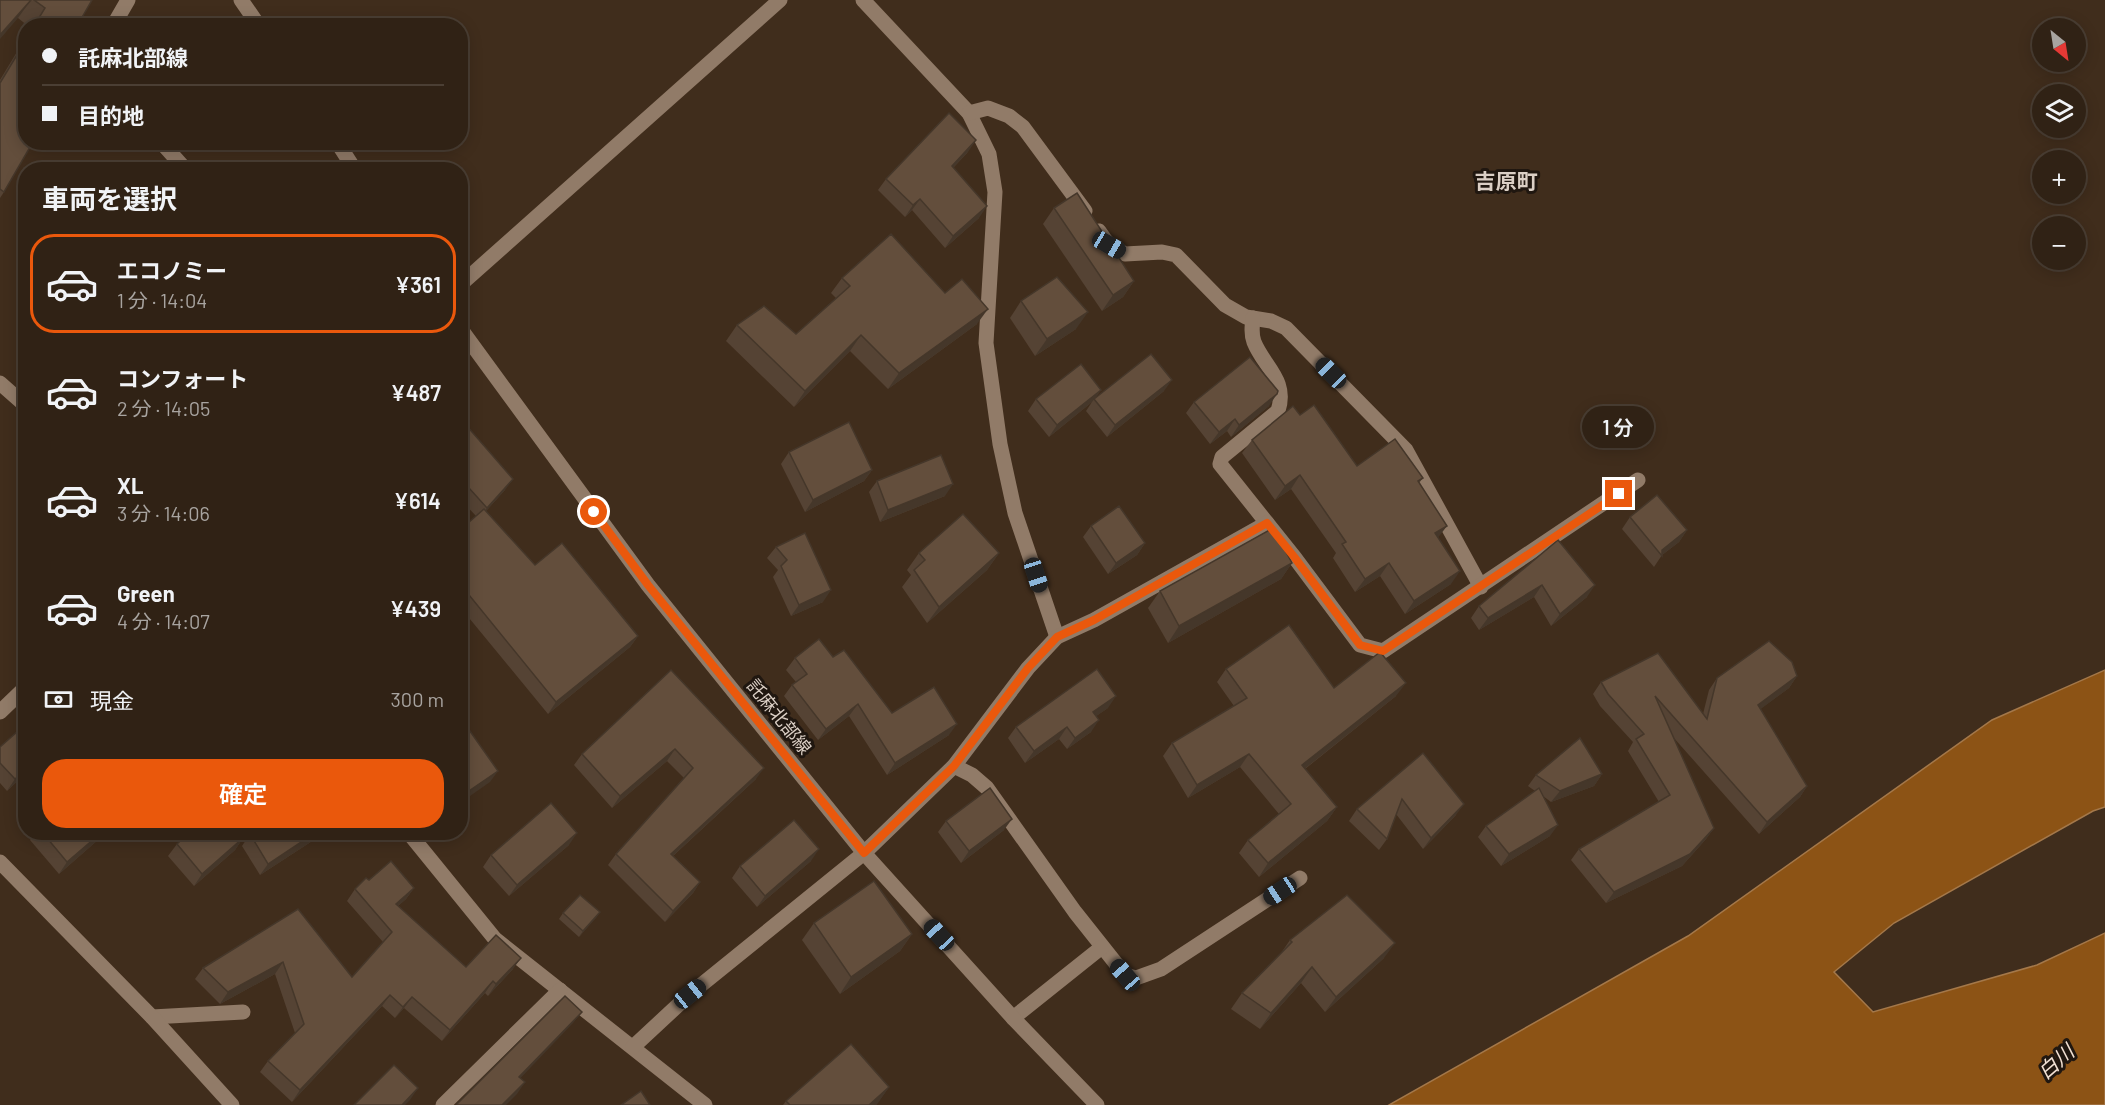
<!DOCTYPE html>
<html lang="ja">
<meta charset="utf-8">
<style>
:root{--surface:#302215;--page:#3c2f22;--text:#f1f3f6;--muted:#a8a4a0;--line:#4b3f34;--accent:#ea580c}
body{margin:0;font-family:Barlow,"Noto Sans JP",sans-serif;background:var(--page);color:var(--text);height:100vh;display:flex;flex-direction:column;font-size:22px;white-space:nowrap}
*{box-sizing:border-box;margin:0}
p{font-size:20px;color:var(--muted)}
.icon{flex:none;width:33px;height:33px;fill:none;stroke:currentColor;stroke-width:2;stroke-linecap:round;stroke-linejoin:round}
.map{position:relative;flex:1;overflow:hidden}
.sheet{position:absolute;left:18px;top:162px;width:450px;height:678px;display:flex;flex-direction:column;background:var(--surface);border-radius:24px;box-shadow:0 3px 15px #0003,0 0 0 2px var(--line)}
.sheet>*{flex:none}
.top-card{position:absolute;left:18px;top:18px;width:450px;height:132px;border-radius:24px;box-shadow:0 3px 15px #0003,0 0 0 2px var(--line);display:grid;align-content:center;height:132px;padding:0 24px;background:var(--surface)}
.needle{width:39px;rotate:150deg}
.tools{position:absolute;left:2032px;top:18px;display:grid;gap:12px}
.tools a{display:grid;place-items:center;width:54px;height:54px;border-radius:50%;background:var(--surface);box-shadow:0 3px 15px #0003,0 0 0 2px var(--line);font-size:30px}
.end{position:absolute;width:27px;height:27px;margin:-14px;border:8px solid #ea580c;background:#fff;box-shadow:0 0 0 3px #fff}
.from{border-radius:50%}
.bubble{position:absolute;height:42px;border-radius:21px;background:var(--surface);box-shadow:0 3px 15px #0003,0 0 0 2px var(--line);font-size:20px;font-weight:600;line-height:42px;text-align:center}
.car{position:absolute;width:18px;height:36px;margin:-18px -9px;border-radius:8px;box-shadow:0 0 4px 2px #0007;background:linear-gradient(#222 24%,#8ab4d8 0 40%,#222 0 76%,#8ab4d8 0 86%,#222 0)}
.top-card b{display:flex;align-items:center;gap:21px;height:57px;font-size:22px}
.top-card b+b{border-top:2px solid var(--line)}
.top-card i{width:15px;height:15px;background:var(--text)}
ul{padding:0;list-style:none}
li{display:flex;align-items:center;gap:18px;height:99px;margin:0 12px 9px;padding:0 12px;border:3px solid transparent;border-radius:24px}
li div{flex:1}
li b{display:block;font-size:22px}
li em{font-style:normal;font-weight:600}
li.active{border-color:var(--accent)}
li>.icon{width:54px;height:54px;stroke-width:1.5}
h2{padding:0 24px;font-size:27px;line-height:72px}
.pay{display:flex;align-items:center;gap:15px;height:66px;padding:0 24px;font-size:22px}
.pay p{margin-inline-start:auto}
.cta{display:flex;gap:12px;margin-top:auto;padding:12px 24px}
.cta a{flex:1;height:69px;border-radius:24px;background:var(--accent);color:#fff;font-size:24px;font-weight:600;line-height:69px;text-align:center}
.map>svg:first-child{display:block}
.water{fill:#8c5315;stroke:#a4784a;stroke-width:1.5}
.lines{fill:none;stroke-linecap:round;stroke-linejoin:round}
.service{stroke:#917b68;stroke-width:15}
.minor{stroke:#917b68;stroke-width:15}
.secondary{stroke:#917b68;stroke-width:15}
.wall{fill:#554334}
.shaded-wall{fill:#45372a}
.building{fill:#634e3c;stroke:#45372a;stroke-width:1.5}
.route{stroke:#ea580c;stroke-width:8}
.labels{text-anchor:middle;stroke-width:6;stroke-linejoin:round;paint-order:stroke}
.street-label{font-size:18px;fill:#dbcfc5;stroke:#201710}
.water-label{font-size:20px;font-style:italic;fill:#f2e1d3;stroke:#201710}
.quarter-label{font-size:21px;font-weight:bold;fill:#dbcfc5;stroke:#201710}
</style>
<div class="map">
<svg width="2105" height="1105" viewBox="0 0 2105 1105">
<rect width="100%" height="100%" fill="#402d1c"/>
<path class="water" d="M2105,670V807L2093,811L1894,923L1834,972L1873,1012L2037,965L2105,933V1105H1389L1688,936L1992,720Z"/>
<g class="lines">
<g class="service">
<path d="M954,766L972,775L987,788L1075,912L1125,975L1136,978L1161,969L1300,878"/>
<path d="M152,1017L243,1012"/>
<path d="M1013,1018L1102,947"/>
</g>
<g class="minor">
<path d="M863,0L969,113L989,154L995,192L986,343L1000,444L1015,513L1057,637"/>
<path d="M113,26L128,0"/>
<path d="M969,113L988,108L1009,116L1023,127L1085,211"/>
<path d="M161,142L186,170"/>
<path d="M1099,231L1109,245L1125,254L1162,252L1176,255L1225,305L1246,317L1271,321L1286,328L1406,450L1481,587"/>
<path d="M460,285L780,0"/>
<path d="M1253,318C1252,326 1251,334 1254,342C1264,367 1288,380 1278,411L1222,457L1220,464L1267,523"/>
<path d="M0,712L26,687"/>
<path d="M408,832L495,939L705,1105"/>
<path d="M0,862L152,1017L232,1105"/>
<path d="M633,1047L690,994L864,853L954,766L1028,668L1057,637L1094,620L1267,523L1295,558L1360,645L1383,651L1638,480"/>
<path d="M443,1105L560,990"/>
</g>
<g class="secondary">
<path d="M241,0L259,26"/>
<path d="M337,142L355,170"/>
<path d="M460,328L648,585L864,853L1013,1018L1097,1105"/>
<path d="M0,383L26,406"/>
</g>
</g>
<g class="wall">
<path d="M0,0H92L77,26H28L18,18Z"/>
<path d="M26,37V142L4,192L0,198V80Z"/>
<path d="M968,152L953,168L979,218L945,248L912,210L905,217L878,190L886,179Z"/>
<path d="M1054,208L1134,281L1123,297L1102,311L1043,224Z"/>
<path d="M842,278L945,293L977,324L888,389L850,351L794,407L726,341L737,325L796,334L836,298L831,293Z"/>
<path d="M1021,301L1076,329L1035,356L1010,318Z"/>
<path d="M1101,390L1095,398L1164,391L1107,437L1086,411L1092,402L1049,437L1028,411L1036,399Z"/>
<path d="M1194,402L1269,406L1231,437L1227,431L1210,444L1186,413Z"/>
<path d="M1300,415L1357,466L1423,478L1419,483L1438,537L1451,584L1405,614L1380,576L1355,592L1333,558L1336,553L1291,489L1275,500L1242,453L1252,440Z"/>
<path d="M460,430L505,490L486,511L535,565L638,636L630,647L548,714L460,607V530L476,516L460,499Z"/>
<path d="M789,452L872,470L864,481L805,512L781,464Z"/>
<path d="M877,481L945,496L880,522L869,492Z"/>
<path d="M1630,517L1687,530L1679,542L1662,555L1654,567L1622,529Z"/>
<path d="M1091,526L1145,543L1137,555L1108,574L1083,537Z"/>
<path d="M1558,540L1587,597L1551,626L1534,597L1479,630L1471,618L1479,606Z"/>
<path d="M776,547L823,602L791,616L773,577L778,570L767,558Z"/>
<path d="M919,553H999L987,570L927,623L902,587L911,575L907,570Z"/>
<path d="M1292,563L1281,579L1168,643L1148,608L1160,591Z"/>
<path d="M1658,653L1703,714L1709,690L1717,678L1797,676L1789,688L1760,709L1807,786L1800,797L1759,834L1673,737L1714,828L1706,839L1682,866L1606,903L1571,860L1579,849L1659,802L1628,751L1633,742L1600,706L1593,694L1601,682Z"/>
<path d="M833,657L892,713L949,735L887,775L849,716L818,740L784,696L792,685L796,682L786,670L795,658Z"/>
<path d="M1226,669L1334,688L1396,696L1305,769L1337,807L1327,821L1259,877L1239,853L1248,840L1279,814L1240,767L1188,798L1163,756L1172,743L1234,706L1217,682Z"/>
<path d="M671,670L756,779L673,856L700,882L693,893L665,922L608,865L616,854L684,778L667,761L612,808L574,765L582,754Z"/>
<path d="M1108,708L1096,716L1091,732L1067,749L1059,739L1025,763L1008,738L1016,727Z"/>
<path d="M0,747L26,773L7,791L0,783Z"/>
<path d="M1423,753L1456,815L1423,849L1396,814L1387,839L1379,850L1349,821L1357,809Z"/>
<path d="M1602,774L1594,786L1551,802L1543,796L1550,836L1501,866L1478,837L1486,826L1535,791L1528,786L1536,775Z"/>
<path d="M946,821L1004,830L961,863L938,832Z"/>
<path d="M36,832H107L59,874L30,840Z"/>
<path d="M252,832H326L260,875L242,846L250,834Z"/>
<path d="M243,838L235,850L194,886L168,856L177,844Z"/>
<path d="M569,845L509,896L483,867L491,855Z"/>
<path d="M811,861L757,907L732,878L740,866Z"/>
<path d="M369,880L414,888L406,899L398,906L466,967L513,969L488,996L485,993L442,1041L404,1008L395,1018L382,1006L292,1102L260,1072L268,1061L295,1033L275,974L220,1004L195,979L203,968L298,909L352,977L383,942L347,901L355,889Z"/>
<path d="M600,912L579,937L559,919L563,913Z"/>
<path d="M814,923L912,934L900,951L840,994L802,940Z"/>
<path d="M1290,940L1384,958L1325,1012L1301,983L1260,1029L1231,1009L1242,993L1279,956Z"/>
<path d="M889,1087L876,1105H783L786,1101Z"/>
</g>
<g class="shaded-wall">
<path d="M31,0L18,18L0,39V35Z"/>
<path d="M976,140L968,152L944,177L952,166Z"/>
<path d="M920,199L912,210L905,217L913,205Z"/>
<path d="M987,206L979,218L945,248L953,236Z"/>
<path d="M1134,281L1123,297L1102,311L1113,295Z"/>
<path d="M988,309L977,324L888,389L899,373Z"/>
<path d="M1088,312L1076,329L1035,356L1047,339Z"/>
<path d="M861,335L850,351L794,407L805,391Z"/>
<path d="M1172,380L1164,391L1107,437L1115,425Z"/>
<path d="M1101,390L1092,402L1049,437L1057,425Z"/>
<path d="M1277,394L1269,406L1231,437L1239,425Z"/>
<path d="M1235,419L1227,431L1210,444L1219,432Z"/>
<path d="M872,470L864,481L805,512L813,500Z"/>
<path d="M1300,475L1291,489L1275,500L1285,486Z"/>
<path d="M513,479L505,490L479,519L487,508Z"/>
<path d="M953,484L945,496L880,522L888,510Z"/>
<path d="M1447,526L1437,539L1435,533Z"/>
<path d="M1687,530L1679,542L1662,555V550Z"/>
<path d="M1145,543L1137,555L1108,574L1116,563Z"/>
<path d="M999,553L987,570L927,623L939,607Z"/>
<path d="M1292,563L1281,579L1168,643L1179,626Z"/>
<path d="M1389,563L1380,576L1355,592L1365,579Z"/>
<path d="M1460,571L1451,584L1405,614L1414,601Z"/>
<path d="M1542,585L1534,597L1479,630L1488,618Z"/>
<path d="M1595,585L1587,597L1551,626L1560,614Z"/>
<path d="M831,590L823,602L791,616L799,605Z"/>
<path d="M638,636L630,647L548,714L556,702Z"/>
<path d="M1797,676L1789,688L1750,717L1758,705Z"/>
<path d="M1406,683L1396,696L1293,778L1302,765Z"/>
<path d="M1116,696L1108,708L1085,724L1093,712Z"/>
<path d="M858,704L849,716L818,740L826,729Z"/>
<path d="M1099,720L1091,732L1067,749L1075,738Z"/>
<path d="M957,724L949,735L887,775L895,763Z"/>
<path d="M1067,727L1059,739L1025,763L1034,751Z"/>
<path d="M675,749L667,761L612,808L620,796Z"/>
<path d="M1249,754L1240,767L1188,798L1197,785Z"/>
<path d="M764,768L756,779L663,865L671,854Z"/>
<path d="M26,769V773L7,791L15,779Z"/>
<path d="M498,771L490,782L460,803V797Z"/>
<path d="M1602,774L1594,786L1551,802L1560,791Z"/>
<path d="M1807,786L1800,797L1759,834L1767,822Z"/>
<path d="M1464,804L1456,815L1423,849L1431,838Z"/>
<path d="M1337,807L1327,821L1259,877L1268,863Z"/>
<path d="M1012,819L1004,830L961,863L969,851Z"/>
<path d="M1558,825L1550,836L1501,866L1509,854Z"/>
<path d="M1714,828L1706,839L1682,866L1606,903L1614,892Z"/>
<path d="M102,832H107L59,874L67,862Z"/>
<path d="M316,832H326L260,875L268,864Z"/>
<path d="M577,833L569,845L509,896L517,885Z"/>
<path d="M243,838L235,850L194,886L202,874Z"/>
<path d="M819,849L811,861L757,907L765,896Z"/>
<path d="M700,882L693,893L665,922L673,911Z"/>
<path d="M414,888L406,899L388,915L396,904Z"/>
<path d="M600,912L596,918L579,937L583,931Z"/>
<path d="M912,934L900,951L840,994L851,977Z"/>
<path d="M1395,943L1384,958L1325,1012L1336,997Z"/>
<path d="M521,958L513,969L488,996L496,984Z"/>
<path d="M283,962L275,974L220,1004L228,992Z"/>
<path d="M1312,967L1301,983L1260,1029L1271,1013Z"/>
<path d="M493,981L485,993L442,1041L450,1030Z"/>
<path d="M390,995L382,1006L292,1102L300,1090Z"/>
<path d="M412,997L404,1008L395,1018L403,1007Z"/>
<path d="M582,1012L573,1023L511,1088L519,1077Z"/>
<path d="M525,1082L517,1094L506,1105H502Z"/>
<path d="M889,1087L878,1103L876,1105H869Z"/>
<path d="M418,1088L410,1100L405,1105H402Z"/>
</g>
<g class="building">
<path d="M0,0H31L0,35Z"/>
<path d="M34,0H92L77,26H34L45,8Z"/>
<path d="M26,40V142H33L4,192L0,189V83Z"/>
<path d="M949,113L976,140L952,166L987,206L953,236L920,199L913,205L886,179Z"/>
<path d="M1077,193L1134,281L1113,295L1054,208Z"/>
<path d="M891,234L945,293L962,279L988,309L899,373L861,335L805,391L737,325L764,306L796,334L850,286L842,278Z"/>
<path d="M1057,277L1088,312L1047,339L1021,301Z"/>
<path d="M1151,354L1172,380L1115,425L1094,399Z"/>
<path d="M1250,357L1278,391L1277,394L1239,425L1235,419L1219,432L1194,402Z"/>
<path d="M1081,364L1101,390L1057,425L1036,399Z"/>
<path d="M1314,405L1357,466L1395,439L1423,478L1418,481L1447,526L1435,533L1460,571L1414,601L1389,563L1365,579L1342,544L1346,542L1300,475L1285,486L1252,440L1293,406L1300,415Z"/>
<path d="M849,422L872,470L813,500L789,452Z"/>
<path d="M466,425L513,479L487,508L460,478V430Z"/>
<path d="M941,455L953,484L888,510L877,481Z"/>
<path d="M1657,495L1687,530L1662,550V556L1630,517Z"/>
<path d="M1119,506L1145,543L1116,563L1091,526Z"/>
<path d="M484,509L535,565L562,543L638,636L556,702L465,590L460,594V530Z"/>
<path d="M963,514L999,553L939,607L914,570L925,560L919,553Z"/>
<path d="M1273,528L1292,563L1179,626L1160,591Z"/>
<path d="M805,533L831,590L799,605L781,566L787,560L776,547Z"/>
<path d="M1558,540L1595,585L1560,614L1542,585L1488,618L1479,606Z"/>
<path d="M1289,625L1334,688L1380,652L1406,683L1302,765L1337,807L1268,863L1248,840L1291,804L1249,754L1197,785L1172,743L1247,698L1226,669Z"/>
<path d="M819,639L833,657L844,650L892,713L934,687L957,724L895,763L858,704L826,729L792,685L807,674L795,658Z"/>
<path d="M1769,641L1792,662L1797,676L1758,705L1807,786L1767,822L1655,696L1714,828L1690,854L1614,892L1579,849L1670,795L1636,739L1644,734L1608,694L1601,682L1658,653L1707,719L1717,678Z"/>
<path d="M1097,669L1116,696L1093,712L1099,720L1075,738L1067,727L1034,751L1016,727Z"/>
<path d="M671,670L764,768L671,854L700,882L673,911L616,854L693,768L675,749L620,796L582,754Z"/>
<path d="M460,717L498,771L460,797Z"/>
<path d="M26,724V769L15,779L0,763V747Z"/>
<path d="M1580,738L1602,774L1560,791L1536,775Z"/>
<path d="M1423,753L1464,804L1431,838L1402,799L1387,839L1357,809Z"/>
<path d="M990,788L1012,819L969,851L946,821Z"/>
<path d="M1539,788L1558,825L1509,854L1486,826Z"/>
<path d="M551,803L577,833L517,885L491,855Z"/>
<path d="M794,820L819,849L765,896L740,866Z"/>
<path d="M42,832H102L67,862Z"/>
<path d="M190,832H238L243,838L202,874L177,844Z"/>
<path d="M252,832H316L268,864L250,834Z"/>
<path d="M391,861L414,888L396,904L466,967L496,935L521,958L496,984L493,981L450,1030L412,997L403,1007L390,995L300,1090L268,1061L304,1024L283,962L228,992L203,968L298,909L352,977L392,932L355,889L366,878L369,880Z"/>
<path d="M874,881L912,934L851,977L814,923Z"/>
<path d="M580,895L600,912L583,931L563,913Z"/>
<path d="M1347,895L1395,943L1336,997L1312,967L1271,1013L1242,993L1292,942L1290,940Z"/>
<path d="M565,996L582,1012L519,1077L525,1082L502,1105H458L457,1104Z"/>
<path d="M851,1044L889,1087L869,1105H790L786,1101Z"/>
<path d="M394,1065L418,1088L402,1105H354Z"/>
<path d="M641,1091L650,1105H621Z"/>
</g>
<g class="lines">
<path class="route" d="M594,512L648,585L864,853L954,766L1028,668L1057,637L1094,620L1267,523L1295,558L1360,645L1383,651L1619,494"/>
</g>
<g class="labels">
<g class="street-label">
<text transform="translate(779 717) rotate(51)" y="6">託麻北部線</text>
</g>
<g class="water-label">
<text transform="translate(2056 1062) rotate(-41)" y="7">白川</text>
</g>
<g class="quarter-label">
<text x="1506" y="189">吉原町</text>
</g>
</g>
</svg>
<div class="tools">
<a><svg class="needle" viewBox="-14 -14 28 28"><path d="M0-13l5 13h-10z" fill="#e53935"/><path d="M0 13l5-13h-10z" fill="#a8a4a0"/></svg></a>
<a><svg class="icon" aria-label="layers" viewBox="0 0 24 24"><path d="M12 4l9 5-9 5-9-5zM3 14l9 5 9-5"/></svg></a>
<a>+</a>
<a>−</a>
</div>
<i class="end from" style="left:594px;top:512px"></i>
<i class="end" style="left:1619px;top:494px"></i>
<div class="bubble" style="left:1582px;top:406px;width:72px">1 分</div>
<i class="car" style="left:1109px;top:245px;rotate:120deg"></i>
<i class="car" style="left:1331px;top:373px;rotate:315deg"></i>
<i class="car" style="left:1036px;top:575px;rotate:162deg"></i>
<i class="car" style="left:1280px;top:891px;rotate:237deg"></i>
<i class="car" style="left:939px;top:935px;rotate:317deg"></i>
<i class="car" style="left:1125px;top:975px;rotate:319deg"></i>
<i class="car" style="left:690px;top:994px;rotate:51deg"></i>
<div class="top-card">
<b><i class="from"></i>託麻北部線</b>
<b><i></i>目的地</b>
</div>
<section class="sheet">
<h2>車両を選択</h2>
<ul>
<li class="active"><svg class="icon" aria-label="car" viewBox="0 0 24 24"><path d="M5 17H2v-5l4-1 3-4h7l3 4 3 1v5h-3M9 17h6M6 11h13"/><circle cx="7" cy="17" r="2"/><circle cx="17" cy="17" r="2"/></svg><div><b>エコノミー</b><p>1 分 · 14:04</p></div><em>¥361</em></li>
<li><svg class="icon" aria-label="car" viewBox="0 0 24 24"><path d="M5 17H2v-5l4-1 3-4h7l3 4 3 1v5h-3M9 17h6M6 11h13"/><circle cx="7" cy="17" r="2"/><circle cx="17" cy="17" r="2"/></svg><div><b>コンフォート</b><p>2 分 · 14:05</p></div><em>¥487</em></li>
<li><svg class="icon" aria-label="car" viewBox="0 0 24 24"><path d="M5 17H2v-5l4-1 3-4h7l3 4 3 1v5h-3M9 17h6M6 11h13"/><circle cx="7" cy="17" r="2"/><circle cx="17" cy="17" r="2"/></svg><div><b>XL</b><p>3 分 · 14:06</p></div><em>¥614</em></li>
<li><svg class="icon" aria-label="car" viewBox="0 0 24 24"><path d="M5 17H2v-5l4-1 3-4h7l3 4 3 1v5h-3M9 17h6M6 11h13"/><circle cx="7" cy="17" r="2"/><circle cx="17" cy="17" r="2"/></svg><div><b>Green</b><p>4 分 · 14:07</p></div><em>¥439</em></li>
</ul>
<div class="pay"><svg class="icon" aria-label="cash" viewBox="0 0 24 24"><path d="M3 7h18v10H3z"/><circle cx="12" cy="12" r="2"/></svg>現金<p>300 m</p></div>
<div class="cta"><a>確定</a></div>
</section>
</div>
